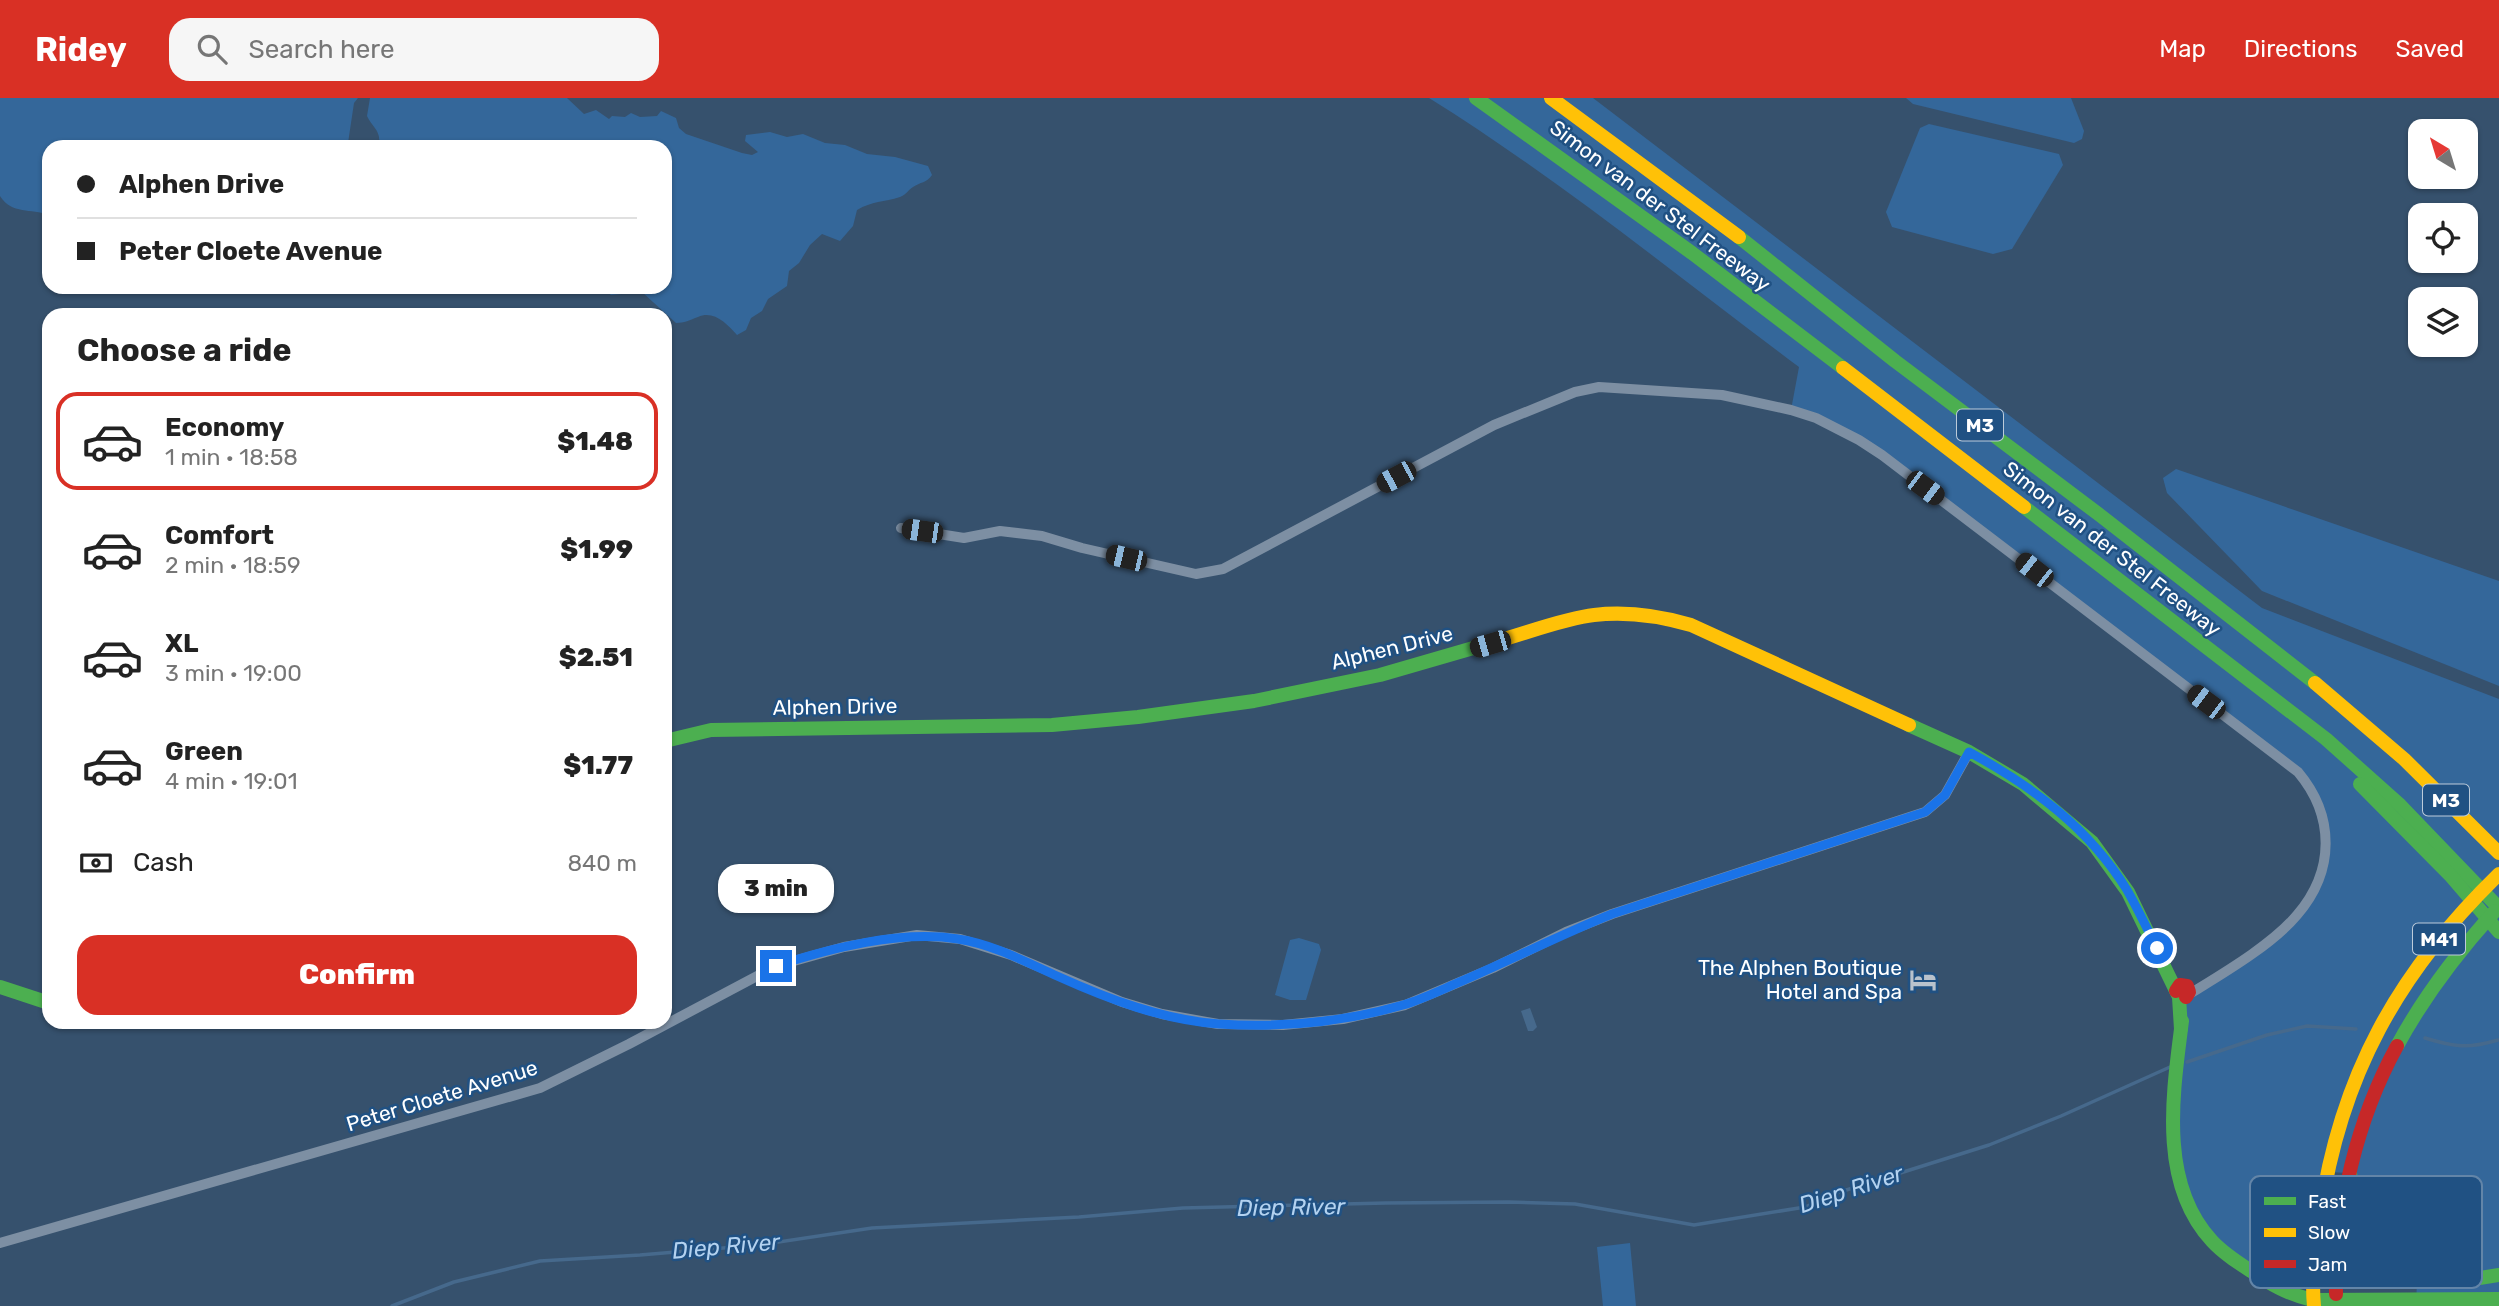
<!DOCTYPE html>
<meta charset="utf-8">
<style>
:root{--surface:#fff;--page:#f6f6f6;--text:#222;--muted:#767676;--line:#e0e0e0;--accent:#d93025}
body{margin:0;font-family:Rubik,sans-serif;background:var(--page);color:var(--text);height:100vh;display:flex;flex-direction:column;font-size:26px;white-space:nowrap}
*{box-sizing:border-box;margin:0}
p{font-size:23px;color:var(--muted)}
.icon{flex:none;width:38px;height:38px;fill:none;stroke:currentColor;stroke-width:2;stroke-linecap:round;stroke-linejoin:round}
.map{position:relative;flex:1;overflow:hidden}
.sheet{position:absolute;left:42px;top:210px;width:630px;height:721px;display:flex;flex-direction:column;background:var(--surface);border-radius:21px;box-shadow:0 2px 5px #0004}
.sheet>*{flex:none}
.guide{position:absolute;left:42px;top:42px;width:630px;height:154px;border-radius:21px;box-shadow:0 2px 5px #0004;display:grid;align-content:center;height:154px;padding:0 35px;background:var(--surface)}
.needle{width:46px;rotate:322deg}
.controls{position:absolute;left:2408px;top:21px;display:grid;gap:14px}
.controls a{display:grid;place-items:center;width:70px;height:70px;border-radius:14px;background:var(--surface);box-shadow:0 2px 5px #0004;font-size:35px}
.end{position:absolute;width:32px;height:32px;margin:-16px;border:9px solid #1a73e8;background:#fff;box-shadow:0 0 0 4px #fff}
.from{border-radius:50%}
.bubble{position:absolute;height:49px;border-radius:21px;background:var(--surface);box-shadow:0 2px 5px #0004;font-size:23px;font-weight:800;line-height:49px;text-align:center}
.car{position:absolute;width:21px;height:42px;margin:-21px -10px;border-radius:9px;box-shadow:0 0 5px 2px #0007;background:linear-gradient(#222 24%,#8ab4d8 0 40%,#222 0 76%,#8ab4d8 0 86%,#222 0)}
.guide b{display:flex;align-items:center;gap:24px;height:66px;font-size:26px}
.guide b+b{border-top:2px solid var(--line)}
.guide i{width:18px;height:18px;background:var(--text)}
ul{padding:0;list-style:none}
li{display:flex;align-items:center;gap:21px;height:98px;margin:0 14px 10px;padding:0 21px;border:4px solid transparent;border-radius:21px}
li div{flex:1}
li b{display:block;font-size:26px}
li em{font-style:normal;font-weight:800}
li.active{border-color:var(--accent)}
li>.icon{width:63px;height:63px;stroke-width:1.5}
h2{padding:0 35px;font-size:32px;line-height:84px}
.pay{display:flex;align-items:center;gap:18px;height:77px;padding:0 35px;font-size:26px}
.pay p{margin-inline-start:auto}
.action{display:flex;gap:14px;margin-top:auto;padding:14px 35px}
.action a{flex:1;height:80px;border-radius:21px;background:var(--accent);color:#fff;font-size:28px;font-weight:800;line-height:80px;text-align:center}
header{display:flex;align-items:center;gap:42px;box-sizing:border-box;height:98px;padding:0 35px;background:var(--accent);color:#fff}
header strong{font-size:33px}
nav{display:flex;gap:38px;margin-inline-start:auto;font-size:24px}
.search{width:490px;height:63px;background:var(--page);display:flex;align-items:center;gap:18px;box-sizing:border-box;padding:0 24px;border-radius:21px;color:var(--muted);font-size:26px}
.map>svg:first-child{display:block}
.green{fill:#34679a}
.water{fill:#46698c}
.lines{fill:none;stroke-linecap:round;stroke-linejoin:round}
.stream{stroke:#46698c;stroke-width:3.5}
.street{stroke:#7d8fa3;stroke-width:10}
.fast{stroke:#4caf50;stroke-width:14}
.slow{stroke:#ffc107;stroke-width:14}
.jam{stroke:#c62828;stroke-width:14}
.route{stroke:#1a73e8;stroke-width:9}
.labels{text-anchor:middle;stroke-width:5;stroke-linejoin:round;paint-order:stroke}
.shield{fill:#205183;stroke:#bccbda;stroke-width:2}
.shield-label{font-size:19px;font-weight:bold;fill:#fff}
.street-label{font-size:21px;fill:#fff;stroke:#205183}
.poi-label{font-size:21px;fill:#fff;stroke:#205183;text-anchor:end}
.water-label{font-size:23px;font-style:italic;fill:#b3d2f0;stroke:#205183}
.key{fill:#205183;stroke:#6385a8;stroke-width:2}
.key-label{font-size:19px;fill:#fff}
</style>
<header>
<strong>Ridey</strong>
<div class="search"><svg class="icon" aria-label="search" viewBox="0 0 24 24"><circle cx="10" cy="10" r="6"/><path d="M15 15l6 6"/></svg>Search here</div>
<nav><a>Map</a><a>Directions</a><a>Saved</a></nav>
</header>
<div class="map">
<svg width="2499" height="1208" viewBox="0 0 2499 1208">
<rect width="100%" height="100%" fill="#36516d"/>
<g class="green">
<path d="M0,0H358L354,5L348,45L345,49H49V117C31,110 12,117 0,98Z"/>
<path d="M370,0H567L584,16L596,12L609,21L612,18L625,19L631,15L640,19L657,18L661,13L676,20L679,30L686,36L742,55L752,57L758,54L745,43L746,37L770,34L787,39L803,36L825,45L845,47L867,56L895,59L928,68L932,77C927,85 920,84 913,89C908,92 906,97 900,99C884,104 872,103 857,112L853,128L840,143L822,136L810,147L799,165L789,173L787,188L768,201L762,213L751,220L746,232L737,237C727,226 714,212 698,219C690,222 684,225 676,225L642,194L611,197L600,189H665V49H378C383,34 372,29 367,18Z"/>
<path d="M1429,0H1593L2262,510L2499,601V1208H2416L2417,1182L2371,1164L2350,1075L2327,1074L2313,1183L2252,1174L2195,1120L2174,1042L2186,899L2267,844L2306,807L2326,753L2309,687L1882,357L1791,312L1799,269C1677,178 1559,81 1429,0Z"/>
<path d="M1906,0H2071L2084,33L2082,41L2074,45L1913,6Z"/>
<path d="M1929,26L2059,56L2063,67L2012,151L1993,156L1892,129L1886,114L1920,30Z"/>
<path d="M2176,371L2499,483V588L2262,493L2167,395L2163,380Z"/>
<path d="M1299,840L1319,846L1321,852L1306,902H1290L1275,897L1290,842Z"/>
<path d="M1630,1145L1636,1208H1603L1597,1149Z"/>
</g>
<path class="water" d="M1530,910L1537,929L1533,933H1528L1521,913Z"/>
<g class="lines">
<g class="stream">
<path d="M2425,940C2454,949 2468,951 2498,942"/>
<path d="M2187,964L2267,937L2307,928L2356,931"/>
<path d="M392,1208L454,1184L540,1163L640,1157L759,1147L872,1130L1079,1119L1183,1110L1386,1105L1508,1104L1575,1106L1694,1127L1805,1109L1840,1094L1989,1047L2061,1018L2170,969"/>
</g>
<g class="street">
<path d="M901,430L964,440L1000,433L1042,438L1082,450L1196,476L1223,471L1494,327L1575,294L1599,289L1722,297L1791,312L1816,320L1859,342L1882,357L2298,674C2335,718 2335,773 2297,817C2272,847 2222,876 2188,897"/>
<path d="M0,1145L540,990L629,946L776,868L844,849L917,837L960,841L1011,857L1122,904L1162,916L1218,926L1283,927L1343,921L1405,907L1493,870L1566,834L1612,816L1925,714L1945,697L1969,654"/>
</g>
<g class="fast">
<path d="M1476,0L1692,155L1843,270"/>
<path d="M1739,139L1895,263L2101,418L2315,585"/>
<path d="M2024,409L2326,641L2400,707L2499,810"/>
<path d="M1909,627L1969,654L2023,686L2092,744L2128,794L2179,899L2181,931"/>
<path d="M665,643L711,632L1052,627L1138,619L1254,603L1380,577L1494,544"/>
<path d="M2360,686L2450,777L2499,834"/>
<path d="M0,889L49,905"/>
<path d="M2182,923C2173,995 2158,1085 2212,1143C2223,1155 2237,1164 2251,1173C2270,1186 2289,1197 2313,1202"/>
<path d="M2397,948C2424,898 2457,855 2495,813"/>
<path d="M2350,1075C2358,1125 2346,1159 2403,1179"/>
<path d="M2256,1175L2313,1183"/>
<path d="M2313,1183L2467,1182L2499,1177"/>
<path d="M2313,1202L2499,1201"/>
</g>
<g class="slow">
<path d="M1551,0L1739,139"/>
<path d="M1843,270L2024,409"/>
<path d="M1494,544C1524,536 1565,520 1594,517C1627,513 1660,518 1691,527L1909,627"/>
<path d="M2315,585L2404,661L2499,755"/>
<path d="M2314,1208C2311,1178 2316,1148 2320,1118C2340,978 2398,874 2499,776"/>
</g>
<g class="jam">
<path d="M2176,893L2180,887L2187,888L2189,894L2186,899"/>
<path d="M2336,1196C2335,1112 2357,1021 2397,948"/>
</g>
</g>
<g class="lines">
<path class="route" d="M776,868C831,850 900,832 958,841C992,846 1026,864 1057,878C1108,901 1163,922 1219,926C1281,930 1344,924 1403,907C1423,901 1443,891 1462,883C1513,861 1562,836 1612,816L1925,714L1945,697L1969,654C2032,688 2089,730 2127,792C2138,811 2147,831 2157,850"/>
</g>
<defs>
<symbol id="hotel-bare" viewBox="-9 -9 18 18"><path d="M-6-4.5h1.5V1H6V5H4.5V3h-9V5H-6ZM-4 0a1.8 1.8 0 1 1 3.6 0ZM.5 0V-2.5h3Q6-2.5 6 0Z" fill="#b9c2cc" stroke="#205183" stroke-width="2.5" paint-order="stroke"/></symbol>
</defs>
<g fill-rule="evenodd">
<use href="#hotel-bare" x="1904" y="863" width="38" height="38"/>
</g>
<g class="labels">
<g class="shield">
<rect x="1957" y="311.5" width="46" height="31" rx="5"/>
<rect x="2423" y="686.5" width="46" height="31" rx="5"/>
<rect x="2413" y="825.5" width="52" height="31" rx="5"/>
</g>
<g class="shield-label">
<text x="1980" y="334">M3</text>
<text x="2446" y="709">M3</text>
<text x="2439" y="848">M41</text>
</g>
<g class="street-label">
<text transform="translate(1660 108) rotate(37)" y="7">Simon van der Stel Freeway</text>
<text transform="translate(2112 451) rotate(38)" y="7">Simon van der Stel Freeway</text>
<text transform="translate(1392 550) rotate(-14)" y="7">Alphen Drive</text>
<text transform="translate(835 609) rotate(-1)" y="7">Alphen Drive</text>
<text transform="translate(442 998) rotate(-17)" y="7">Peter Cloete Avenue</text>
</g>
<g class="poi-label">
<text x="1902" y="877">The Alphen Boutique<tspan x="1902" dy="24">Hotel and Spa</tspan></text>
</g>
<g class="water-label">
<text transform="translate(1851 1091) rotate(-18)" y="8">Diep River</text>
<text transform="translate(1291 1109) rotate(-1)" y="8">Diep River</text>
<text transform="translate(726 1148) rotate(-5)" y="8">Diep River</text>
</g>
</g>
<rect x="2250" y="1078" width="232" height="112" rx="10" class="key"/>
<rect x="2264" y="1099" width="32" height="8" fill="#4caf50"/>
<rect x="2264" y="1130" width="32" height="9" fill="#ffc107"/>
<rect x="2264" y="1162" width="32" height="8" fill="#c62828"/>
<g class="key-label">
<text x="2308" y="1110">Fast</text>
<text x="2308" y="1141">Slow</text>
<text x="2308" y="1173">Jam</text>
</g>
</svg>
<div class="controls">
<a><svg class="needle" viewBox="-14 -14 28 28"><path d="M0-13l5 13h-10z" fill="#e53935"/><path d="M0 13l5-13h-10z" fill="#767676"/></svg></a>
<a><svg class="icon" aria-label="locate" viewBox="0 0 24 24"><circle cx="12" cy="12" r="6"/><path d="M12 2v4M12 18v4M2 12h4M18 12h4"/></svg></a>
<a><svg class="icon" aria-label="layers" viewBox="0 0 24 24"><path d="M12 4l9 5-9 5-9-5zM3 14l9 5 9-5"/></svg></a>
</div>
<i class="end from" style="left:2157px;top:850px"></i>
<i class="end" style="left:776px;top:868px"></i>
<div class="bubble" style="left:718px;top:766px;width:116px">3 min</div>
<i class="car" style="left:1396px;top:379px;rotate:242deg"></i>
<i class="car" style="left:1925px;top:390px;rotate:127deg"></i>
<i class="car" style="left:922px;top:433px;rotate:278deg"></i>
<i class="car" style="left:1126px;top:460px;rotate:283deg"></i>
<i class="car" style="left:2034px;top:472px;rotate:308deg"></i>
<i class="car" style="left:1490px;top:546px;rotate:254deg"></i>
<i class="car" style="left:2206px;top:604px;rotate:307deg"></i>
<div class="guide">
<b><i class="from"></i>Alphen Drive</b>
<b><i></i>Peter Cloete Avenue</b>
</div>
<section class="sheet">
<h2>Choose a ride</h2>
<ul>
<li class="active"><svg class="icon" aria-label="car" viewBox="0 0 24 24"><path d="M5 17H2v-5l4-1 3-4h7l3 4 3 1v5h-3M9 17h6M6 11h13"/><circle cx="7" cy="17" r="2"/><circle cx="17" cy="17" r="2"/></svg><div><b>Economy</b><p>1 min · 18:58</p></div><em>$1.48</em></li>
<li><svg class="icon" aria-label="car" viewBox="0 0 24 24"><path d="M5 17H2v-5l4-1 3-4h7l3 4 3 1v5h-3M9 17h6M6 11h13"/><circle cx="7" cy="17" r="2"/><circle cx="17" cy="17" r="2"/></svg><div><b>Comfort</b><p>2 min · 18:59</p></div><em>$1.99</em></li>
<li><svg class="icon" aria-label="car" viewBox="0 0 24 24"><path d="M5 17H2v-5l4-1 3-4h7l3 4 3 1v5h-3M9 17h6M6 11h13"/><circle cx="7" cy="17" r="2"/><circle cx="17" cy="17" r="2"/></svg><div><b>XL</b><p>3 min · 19:00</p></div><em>$2.51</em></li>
<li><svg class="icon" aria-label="car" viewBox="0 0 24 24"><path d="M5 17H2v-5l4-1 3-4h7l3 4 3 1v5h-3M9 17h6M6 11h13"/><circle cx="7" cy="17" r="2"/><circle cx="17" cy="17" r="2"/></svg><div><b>Green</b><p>4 min · 19:01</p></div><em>$1.77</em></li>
</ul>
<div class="pay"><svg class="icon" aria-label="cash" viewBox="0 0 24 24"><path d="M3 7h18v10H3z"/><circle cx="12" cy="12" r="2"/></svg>Cash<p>840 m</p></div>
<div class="action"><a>Confirm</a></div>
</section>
</div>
